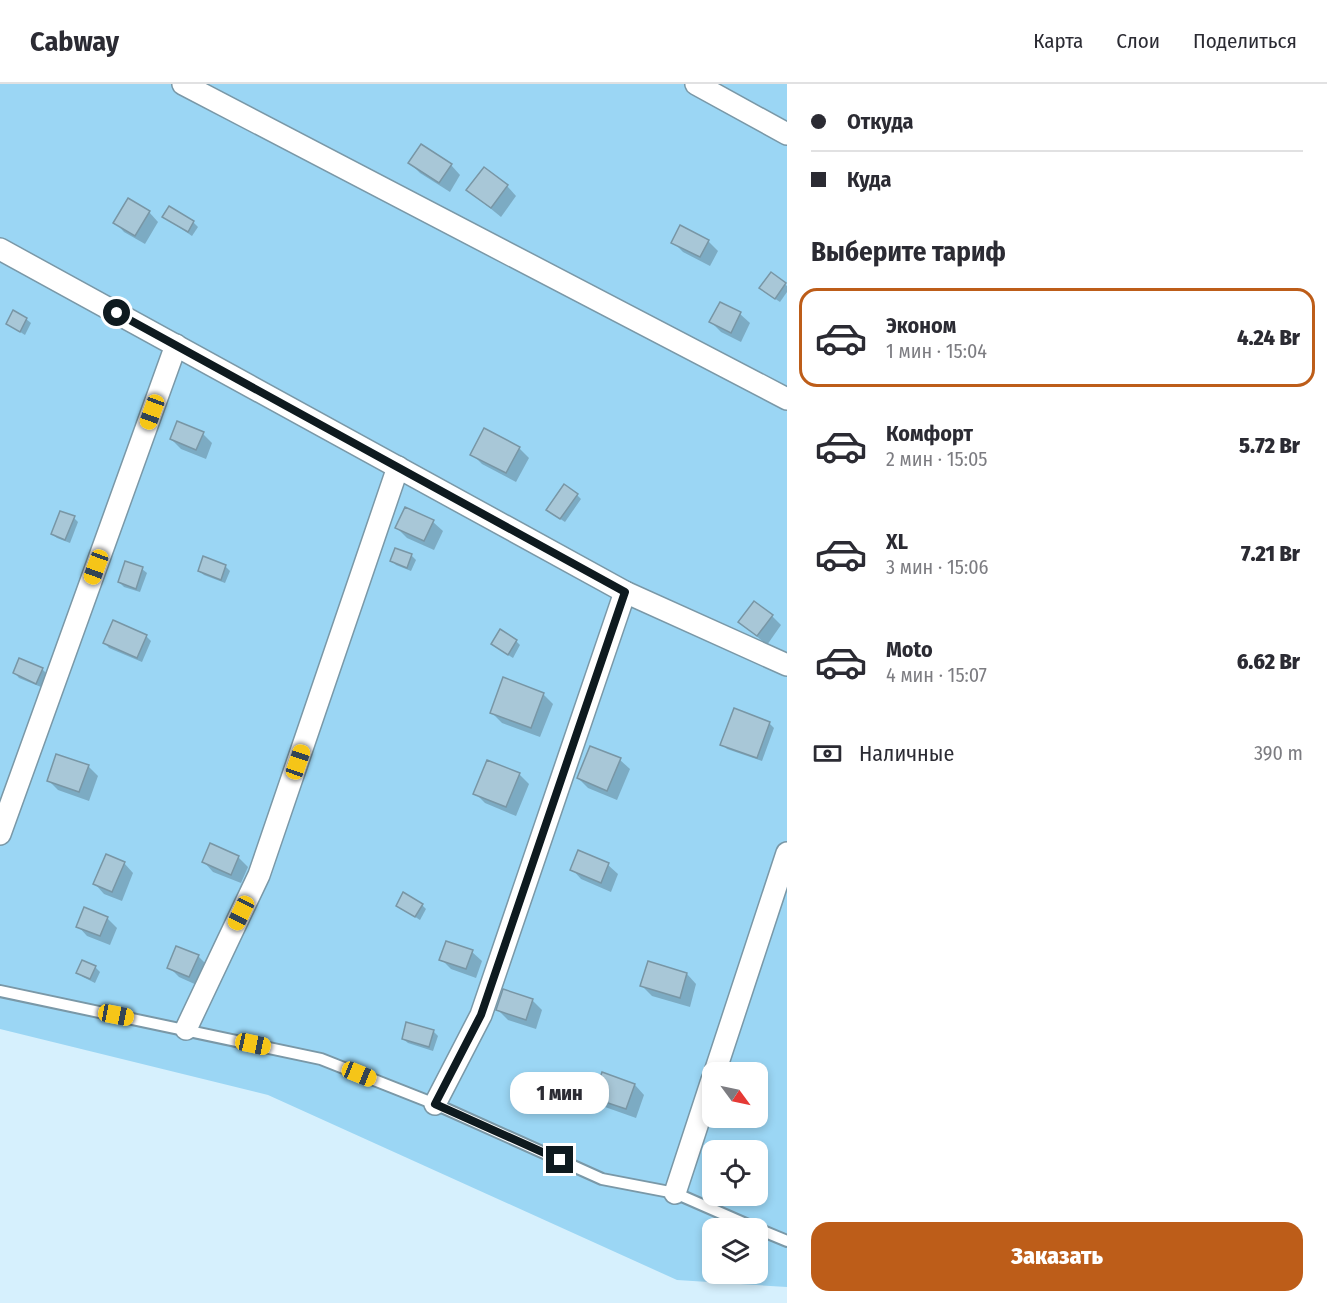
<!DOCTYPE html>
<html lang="ru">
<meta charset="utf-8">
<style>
:root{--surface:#fff;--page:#f7f7f7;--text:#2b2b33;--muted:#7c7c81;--line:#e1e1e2;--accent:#bd5d19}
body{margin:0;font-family:"Fira Sans Condensed",sans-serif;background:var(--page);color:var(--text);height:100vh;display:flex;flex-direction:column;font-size:22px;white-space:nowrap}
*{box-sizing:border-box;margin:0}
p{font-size:20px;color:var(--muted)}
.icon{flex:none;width:33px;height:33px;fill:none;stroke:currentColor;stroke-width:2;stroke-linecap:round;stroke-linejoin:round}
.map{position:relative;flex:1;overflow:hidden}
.panel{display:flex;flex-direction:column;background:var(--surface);width:540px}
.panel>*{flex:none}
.top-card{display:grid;align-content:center;height:132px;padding:0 24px;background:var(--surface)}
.needle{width:39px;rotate:123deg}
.buttons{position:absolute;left:702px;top:978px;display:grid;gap:12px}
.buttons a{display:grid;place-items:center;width:66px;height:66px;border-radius:12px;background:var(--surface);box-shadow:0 3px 9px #0003;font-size:30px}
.end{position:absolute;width:27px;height:27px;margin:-14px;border:8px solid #0e1a1f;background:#fff;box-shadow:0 0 0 3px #fff}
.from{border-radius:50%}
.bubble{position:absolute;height:42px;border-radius:18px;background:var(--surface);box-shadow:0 3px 9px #0003;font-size:20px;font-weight:800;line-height:42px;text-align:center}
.car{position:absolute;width:18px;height:36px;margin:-18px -9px;border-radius:8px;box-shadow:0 0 4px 2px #0007;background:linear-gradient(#f5c518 24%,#345 0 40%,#f5c518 0 76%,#345 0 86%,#f5c518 0)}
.top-card b{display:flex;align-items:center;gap:21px;height:57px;font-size:22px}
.top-card b+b{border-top:2px solid var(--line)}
.top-card i{width:15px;height:15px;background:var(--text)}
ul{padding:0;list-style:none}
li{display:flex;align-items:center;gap:18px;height:99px;margin:0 12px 9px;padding:0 12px;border:3px solid transparent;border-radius:18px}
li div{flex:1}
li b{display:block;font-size:22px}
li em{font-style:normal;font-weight:800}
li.selected{border-color:var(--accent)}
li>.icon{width:54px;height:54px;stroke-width:1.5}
h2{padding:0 24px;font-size:27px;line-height:72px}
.pay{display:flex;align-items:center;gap:15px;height:66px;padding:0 24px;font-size:22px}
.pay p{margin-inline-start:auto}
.cta{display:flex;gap:12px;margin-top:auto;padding:12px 24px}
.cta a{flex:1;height:69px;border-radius:18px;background:var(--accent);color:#fff;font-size:24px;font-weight:800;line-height:69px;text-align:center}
header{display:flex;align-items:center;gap:36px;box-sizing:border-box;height:84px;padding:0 30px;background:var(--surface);border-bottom:2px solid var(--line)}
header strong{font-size:28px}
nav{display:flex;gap:33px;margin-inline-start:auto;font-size:21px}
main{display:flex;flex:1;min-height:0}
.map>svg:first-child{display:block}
.green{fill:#9bd6f4;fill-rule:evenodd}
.shadow{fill:#0003}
.building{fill:#a8c7d7;stroke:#7896a5;stroke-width:1.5}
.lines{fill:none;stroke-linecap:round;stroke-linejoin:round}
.service-casing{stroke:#7a98a7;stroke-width:14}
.minor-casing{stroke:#7a98a7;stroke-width:24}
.service{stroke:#fff;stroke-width:10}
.minor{stroke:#fff;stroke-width:21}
.route{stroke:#0e1a1f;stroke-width:8}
</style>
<header>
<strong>Cabway</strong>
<nav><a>Карта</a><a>Слои</a><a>Поделиться</a></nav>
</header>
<main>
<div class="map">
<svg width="787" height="1219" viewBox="0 0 787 1219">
<rect width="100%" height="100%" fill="#d6f0fd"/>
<path class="green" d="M0,0H787V1203L677,1196L268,1011L0,945ZM712,988H758V1034H712ZM712,1066H758V1112H712ZM712,1144H758V1190H712Z"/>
<g class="shadow">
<path d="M410,79L451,81L460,91L450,108L420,89Z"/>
<path d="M507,102L516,112L501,133L468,106Z"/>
<path d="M149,128L158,138L145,160L124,148L115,138Z"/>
<path d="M164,133L193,138L198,143L192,152Z"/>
<path d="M708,157L718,167L710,182L683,168L673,158Z"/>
<path d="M771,190L787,202V208L780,218L765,208Z"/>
<path d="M740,230L750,239L741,258L721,248L711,238Z"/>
<path d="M26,235L31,239L25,251L8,240Z"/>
<path d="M203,350L212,359L206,375L181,365L171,355Z"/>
<path d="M519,364L529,374L516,398L482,380L472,370Z"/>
<path d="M577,411L581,415L565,438L553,430Z"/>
<path d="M74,434L78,438L70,459L57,454L52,450Z"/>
<path d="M433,438L443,447L434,466L407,454L397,444Z"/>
<path d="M411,471L416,476L411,487L396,481L392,477Z"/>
<path d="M225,482L230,487L225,499L204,491L199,487Z"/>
<path d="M142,485L147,489L140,508L124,503L119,498Z"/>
<path d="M772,532L781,541L767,561L740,538Z"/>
<path d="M146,552L151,557L142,578L109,564L105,559Z"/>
<path d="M516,557L520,561L513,574L492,560Z"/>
<path d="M20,576L43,586L47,590L41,603L19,594L15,589Z"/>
<path d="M543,610L553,620L540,653L502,639L492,629Z"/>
<path d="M769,639L774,644L762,677L727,665L722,660Z"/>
<path d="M620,676L630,685L617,716L588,704L578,694Z"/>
<path d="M88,682L98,692L89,717L58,706L48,696Z"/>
<path d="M519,690L529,700L516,732L485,719L475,709Z"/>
<path d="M238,773L248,783L241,799L213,788L204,778Z"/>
<path d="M124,779L133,789L122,817L104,810L95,800Z"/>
<path d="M608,781L618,790L611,808L581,795L572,785Z"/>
<path d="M397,821H422L426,825L420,836Z"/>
<path d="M107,834L117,844L110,861L87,852L78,842Z"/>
<path d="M472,868L482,877L476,894L451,885L441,875Z"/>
<path d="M198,872L208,882L199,902L179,893L169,883Z"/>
<path d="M649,879L687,890L696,900L690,923L652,912L642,902Z"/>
<path d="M95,883L100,888L95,899L83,893L78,889Z"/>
<path d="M532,916L542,926L536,945L508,936L498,926Z"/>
<path d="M433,947L438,952L433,967L408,959L403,955Z"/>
<path d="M635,1001L644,1011L636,1034L605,1023L595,1014Z"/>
</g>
<g class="building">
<path d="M421,60L452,80L439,99L408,79Z"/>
<path d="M484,83L508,101L491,124L466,106Z"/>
<path d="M128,114L150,127L135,152L113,139Z"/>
<path d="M169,122L194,137L188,148L162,133Z"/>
<path d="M680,141L709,156L700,173L671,159Z"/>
<path d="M771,188L786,199L775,215L759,204Z"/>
<path d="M720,218L741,228L731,249L709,238Z"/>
<path d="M13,226L27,234L20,248L6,240Z"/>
<path d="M177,337L204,348L196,366L170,355Z"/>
<path d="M484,344L520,363L506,389L470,371Z"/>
<path d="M564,400L578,410L560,435L546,426Z"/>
<path d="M405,423L434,436L424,457L395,444Z"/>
<path d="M60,427L75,432L65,456L51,450Z"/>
<path d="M395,464L412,470L407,484L390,477Z"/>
<path d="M203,472L226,481L221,496L198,487Z"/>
<path d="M125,477L143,483L136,505L118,498Z"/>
<path d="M754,517L773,531L757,552L738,538Z"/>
<path d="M113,536L147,551L137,574L103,559Z"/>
<path d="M500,545L517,556L508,571L491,560Z"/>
<path d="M19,574L43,584L36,600L13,589Z"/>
<path d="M503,593L544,609L531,644L490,629Z"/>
<path d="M734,624L770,638L757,674L720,661Z"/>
<path d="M590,662L621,674L607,707L577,694Z"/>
<path d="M56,670L89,681L79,708L47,697Z"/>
<path d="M487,676L520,689L506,723L473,710Z"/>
<path d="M210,759L239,772L231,791L202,778Z"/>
<path d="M578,766L609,779L601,799L570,786Z"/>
<path d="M106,770L125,778L112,808L93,800Z"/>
<path d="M403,808L423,820L415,833L396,822Z"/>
<path d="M84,823L108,833L100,852L76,843Z"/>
<path d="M446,857L473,866L466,885L439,876Z"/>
<path d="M176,862L199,871L189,893L167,884Z"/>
<path d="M82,876L96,882L90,895L76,889Z"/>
<path d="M648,877L687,889L680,914L640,902Z"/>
<path d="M503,905L533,915L526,936L496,926Z"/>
<path d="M406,938L434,946L429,963L402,955Z"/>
<path d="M602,988L635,1000L626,1025L593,1014Z"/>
</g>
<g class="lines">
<defs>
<g id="service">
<path d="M0,907L321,975L435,1020L602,1095L675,1109L755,1144"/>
<path d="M758,1145L787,1157"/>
</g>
<g id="minor">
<path d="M183,0L787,315"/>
<path d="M696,0L787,50"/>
<path d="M0,165L625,508L787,581"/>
<path d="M0,750L176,261"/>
<path d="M186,945L259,791L398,383"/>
<path d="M715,988L787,769"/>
<path d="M435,1020L481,931L625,508"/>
<path d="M675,1109L712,996"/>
</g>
</defs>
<use href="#service" class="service-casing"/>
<use href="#minor" class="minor-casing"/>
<use href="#service" class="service"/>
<use href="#minor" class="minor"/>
</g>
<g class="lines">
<path class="route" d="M117,229L625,508L481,931L435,1020L560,1076"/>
</g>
</svg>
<div class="buttons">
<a><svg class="needle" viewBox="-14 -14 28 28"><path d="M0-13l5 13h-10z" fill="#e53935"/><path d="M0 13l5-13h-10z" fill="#7c7c81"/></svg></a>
<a><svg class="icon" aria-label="locate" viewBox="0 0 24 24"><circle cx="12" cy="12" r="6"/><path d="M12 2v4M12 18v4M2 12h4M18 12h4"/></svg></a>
<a><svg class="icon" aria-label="layers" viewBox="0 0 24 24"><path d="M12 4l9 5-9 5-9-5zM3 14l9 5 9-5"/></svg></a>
</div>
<i class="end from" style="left:117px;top:229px"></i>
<i class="end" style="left:560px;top:1076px"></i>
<div class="bubble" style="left:510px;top:988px;width:99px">1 мин</div>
<i class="car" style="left:152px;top:328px;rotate:200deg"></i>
<i class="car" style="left:96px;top:483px;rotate:200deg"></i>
<i class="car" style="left:298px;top:678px;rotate:19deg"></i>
<i class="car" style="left:241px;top:829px;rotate:206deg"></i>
<i class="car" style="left:116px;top:931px;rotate:101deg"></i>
<i class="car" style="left:253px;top:960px;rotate:102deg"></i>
<i class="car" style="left:359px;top:990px;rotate:112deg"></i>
</div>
<section class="panel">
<div class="top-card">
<b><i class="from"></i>Откуда</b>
<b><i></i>Куда</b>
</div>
<h2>Выберите тариф</h2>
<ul>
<li class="selected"><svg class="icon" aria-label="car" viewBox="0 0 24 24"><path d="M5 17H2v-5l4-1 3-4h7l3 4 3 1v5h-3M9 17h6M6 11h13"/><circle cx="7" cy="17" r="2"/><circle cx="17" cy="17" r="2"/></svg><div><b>Эконом</b><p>1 мин · 15:04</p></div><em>4.24 Br</em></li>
<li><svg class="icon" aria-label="car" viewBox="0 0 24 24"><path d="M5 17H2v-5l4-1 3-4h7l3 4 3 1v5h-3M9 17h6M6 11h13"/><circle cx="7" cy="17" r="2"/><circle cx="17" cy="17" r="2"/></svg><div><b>Комфорт</b><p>2 мин · 15:05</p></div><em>5.72 Br</em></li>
<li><svg class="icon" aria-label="car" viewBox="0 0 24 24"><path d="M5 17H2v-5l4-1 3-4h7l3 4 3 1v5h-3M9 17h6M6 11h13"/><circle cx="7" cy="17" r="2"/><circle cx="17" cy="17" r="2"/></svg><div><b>XL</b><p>3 мин · 15:06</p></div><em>7.21 Br</em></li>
<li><svg class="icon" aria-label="car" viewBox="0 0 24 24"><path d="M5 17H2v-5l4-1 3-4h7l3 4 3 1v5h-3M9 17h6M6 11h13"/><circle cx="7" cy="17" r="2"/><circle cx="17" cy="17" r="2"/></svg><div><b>Moto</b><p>4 мин · 15:07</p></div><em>6.62 Br</em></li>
</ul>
<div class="pay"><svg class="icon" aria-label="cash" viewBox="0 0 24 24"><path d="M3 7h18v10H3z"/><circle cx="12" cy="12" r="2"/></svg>Наличные<p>390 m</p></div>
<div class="cta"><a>Заказать</a></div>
</section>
</main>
